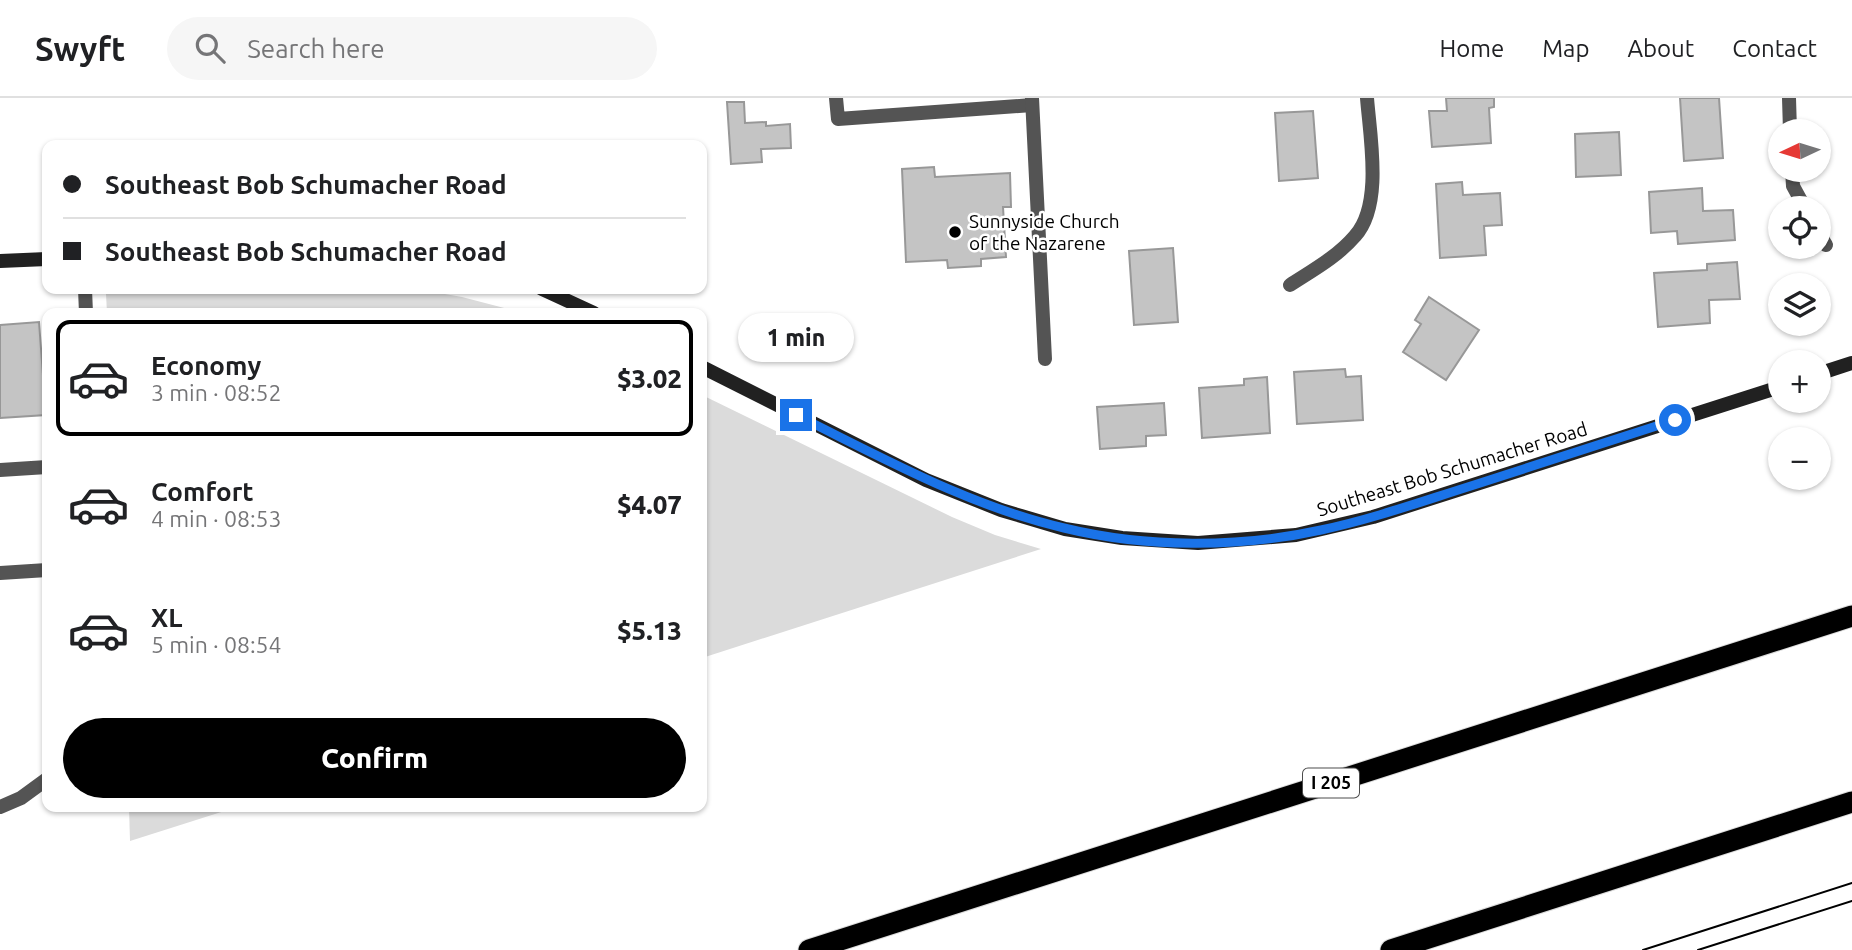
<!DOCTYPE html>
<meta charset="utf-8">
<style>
:root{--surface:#fff;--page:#f6f6f6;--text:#202124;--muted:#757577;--line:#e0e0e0;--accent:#000}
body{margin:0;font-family:Ubuntu,sans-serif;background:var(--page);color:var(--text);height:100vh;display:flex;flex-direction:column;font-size:26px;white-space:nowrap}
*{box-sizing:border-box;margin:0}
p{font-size:23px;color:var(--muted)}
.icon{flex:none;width:38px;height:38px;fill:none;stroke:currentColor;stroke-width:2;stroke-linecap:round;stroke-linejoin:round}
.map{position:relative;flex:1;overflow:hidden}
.sheet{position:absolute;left:42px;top:210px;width:665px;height:504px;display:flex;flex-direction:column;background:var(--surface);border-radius:14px;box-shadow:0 2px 5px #0004}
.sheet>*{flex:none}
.banner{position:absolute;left:42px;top:42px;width:665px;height:154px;border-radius:14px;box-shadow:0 2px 5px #0004;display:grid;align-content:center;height:154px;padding:0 21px;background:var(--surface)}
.needle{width:46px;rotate:266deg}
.tools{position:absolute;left:1768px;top:21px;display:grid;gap:14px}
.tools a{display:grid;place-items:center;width:63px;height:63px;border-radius:50%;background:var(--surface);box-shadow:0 2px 5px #0004;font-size:35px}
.end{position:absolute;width:32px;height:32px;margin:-16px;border:9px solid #1a73e8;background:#fff;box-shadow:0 0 0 4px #fff}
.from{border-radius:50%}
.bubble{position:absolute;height:49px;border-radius:24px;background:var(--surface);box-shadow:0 2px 5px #0004;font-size:23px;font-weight:800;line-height:49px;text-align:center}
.banner b{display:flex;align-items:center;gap:24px;height:66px;font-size:26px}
.banner b+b{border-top:2px solid var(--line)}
.banner i{width:18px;height:18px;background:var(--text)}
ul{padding:12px 0 0;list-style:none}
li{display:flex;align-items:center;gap:21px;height:116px;margin:0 14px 10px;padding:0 7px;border:4px solid transparent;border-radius:14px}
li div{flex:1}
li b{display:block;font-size:26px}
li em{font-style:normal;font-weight:800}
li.current{border-color:var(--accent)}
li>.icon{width:63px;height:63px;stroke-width:1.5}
.primary-button{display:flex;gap:14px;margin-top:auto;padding:14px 21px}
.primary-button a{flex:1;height:80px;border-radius:42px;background:var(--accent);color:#fff;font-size:28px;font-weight:800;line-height:80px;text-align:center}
header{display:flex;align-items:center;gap:42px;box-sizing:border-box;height:98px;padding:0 35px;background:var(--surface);border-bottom:2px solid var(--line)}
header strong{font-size:33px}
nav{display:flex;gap:38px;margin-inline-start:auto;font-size:24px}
.search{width:490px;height:63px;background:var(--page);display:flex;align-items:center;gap:18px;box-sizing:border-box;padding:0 24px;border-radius:38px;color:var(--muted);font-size:26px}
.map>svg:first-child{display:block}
.green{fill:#dbdbdb}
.building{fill:#c4c4c4;stroke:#989898;stroke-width:2}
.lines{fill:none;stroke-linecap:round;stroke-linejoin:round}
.motorway-casing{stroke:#dbdbdb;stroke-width:23}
.service{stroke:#545454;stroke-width:14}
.minor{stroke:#545454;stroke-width:14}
.secondary{stroke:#212121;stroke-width:14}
.motorway{stroke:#000;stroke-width:21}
.tram{stroke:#000;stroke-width:2}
.route{stroke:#1a73e8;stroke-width:9}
.poi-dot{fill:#000;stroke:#fff;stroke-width:2.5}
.labels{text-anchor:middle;stroke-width:5;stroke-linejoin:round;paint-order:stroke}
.shield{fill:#fff;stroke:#4c4c4c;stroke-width:2}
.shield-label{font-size:18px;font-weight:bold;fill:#000}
.poi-label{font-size:19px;fill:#000;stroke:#fff;text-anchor:start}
.street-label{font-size:19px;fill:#000;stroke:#fff}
</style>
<header>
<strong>Swyft</strong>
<div class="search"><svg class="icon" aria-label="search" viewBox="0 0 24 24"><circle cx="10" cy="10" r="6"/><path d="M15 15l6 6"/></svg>Search here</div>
<nav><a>Home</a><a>Map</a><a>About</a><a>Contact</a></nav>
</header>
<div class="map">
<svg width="1852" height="852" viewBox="0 0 1852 852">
<rect width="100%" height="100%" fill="#fff"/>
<g class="green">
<path d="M182,191H416L462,199L523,215H107L106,196Z"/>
<path d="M702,297L952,419L995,437L1041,451L702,560Z"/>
<path d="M129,709H237L130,743Z"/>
</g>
<g class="building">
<path d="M1446,0H1494V9L1489,10L1491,45L1432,49L1429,13H1447Z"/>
<path d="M1680,0H1719L1723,60L1684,63Z"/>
<path d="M727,4H744L745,25L766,24V28L790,26L791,50L761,51L762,64L731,66Z"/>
<path d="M1313,13L1318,80L1279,83L1275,15Z"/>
<path d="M1619,34L1621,77L1576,79L1575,36Z"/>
<path d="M934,69L935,79L1010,75L1011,109H1003L1006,159L981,161V168L948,170L947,162L906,164L902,71Z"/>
<path d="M1462,84L1463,97L1500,95L1502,127L1484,128L1486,157L1440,160L1436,86Z"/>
<path d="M1702,90L1703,113L1733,112L1735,142L1678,146L1677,133L1651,135L1649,94Z"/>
<path d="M1173,150L1178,224L1134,227L1129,153Z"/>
<path d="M1737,164L1740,201L1709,202L1710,225L1658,229L1654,175L1707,172V166Z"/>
<path d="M1429,199L1479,232L1446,282L1403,254L1421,226L1415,222Z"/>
<path d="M39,224L46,317L0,320V227Z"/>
<path d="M1345,271L1346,279L1361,278L1363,322L1297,326L1294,274Z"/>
<path d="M1267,279L1270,335L1202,340L1199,290L1244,287V281Z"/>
<path d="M1164,305L1166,337L1146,338V348L1100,351L1097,309Z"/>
</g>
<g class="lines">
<defs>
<g id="motorway">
<path d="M809,852L1852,518"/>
<path d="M1391,852L1852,704"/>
</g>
</defs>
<use href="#motorway" class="motorway-casing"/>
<g class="service">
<path d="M836,0L838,21L1032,7"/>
<path d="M1032,0L1045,261"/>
<path d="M0,372L47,369"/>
<path d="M0,475L47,472"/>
</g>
<g class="minor">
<path d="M1789,0L1790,33"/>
<path d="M1792,72L1793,88L1805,110"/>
<path d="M1818,134L1826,147"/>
<path d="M1290,187C1313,172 1337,159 1355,138C1383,107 1370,39 1367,0"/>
<path d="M85,191L86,215"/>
<path d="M0,709L21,700L47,681"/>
</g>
<g class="secondary">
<path d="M0,163L47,161"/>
<path d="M542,191L594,215"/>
<path d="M702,269L926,382L1001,412L1065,431L1122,440L1198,445L1296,437L1373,419L1780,289"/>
<path d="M1818,276L1852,265"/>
</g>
<use href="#motorway" class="motorway"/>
<g class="tram">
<path d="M1643,852L1852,785"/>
<path d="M1698,852L1852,803"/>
</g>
</g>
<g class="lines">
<path class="route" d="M796,317C883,360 969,408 1064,430C1146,450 1239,450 1321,432C1373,421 1423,403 1474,387C1541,366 1608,344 1675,322"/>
</g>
<circle class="poi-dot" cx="955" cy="134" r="7"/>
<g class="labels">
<rect class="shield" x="1303" y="670.5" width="56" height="29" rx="5"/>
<g class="shield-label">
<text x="1331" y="691">I 205</text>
</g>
<g class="poi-label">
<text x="969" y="130">Sunnyside Church<tspan x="969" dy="22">of the Nazarene</tspan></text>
</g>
<g class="street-label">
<text transform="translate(1452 371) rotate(-17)" y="7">Southeast Bob Schumacher Road</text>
</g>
</g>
</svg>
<div class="tools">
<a><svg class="needle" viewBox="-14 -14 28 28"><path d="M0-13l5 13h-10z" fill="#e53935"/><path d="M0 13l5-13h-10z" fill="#757577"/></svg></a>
<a><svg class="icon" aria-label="locate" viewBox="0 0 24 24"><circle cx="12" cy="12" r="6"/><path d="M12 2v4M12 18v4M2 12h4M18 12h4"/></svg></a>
<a><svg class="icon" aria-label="layers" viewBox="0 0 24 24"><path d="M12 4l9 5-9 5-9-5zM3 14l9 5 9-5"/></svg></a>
<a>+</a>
<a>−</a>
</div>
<i class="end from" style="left:1675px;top:322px"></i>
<i class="end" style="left:796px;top:317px"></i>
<div class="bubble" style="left:738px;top:215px;width:116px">1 min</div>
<div class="banner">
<b><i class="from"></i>Southeast Bob Schumacher Road</b>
<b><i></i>Southeast Bob Schumacher Road</b>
</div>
<section class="sheet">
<ul>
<li class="current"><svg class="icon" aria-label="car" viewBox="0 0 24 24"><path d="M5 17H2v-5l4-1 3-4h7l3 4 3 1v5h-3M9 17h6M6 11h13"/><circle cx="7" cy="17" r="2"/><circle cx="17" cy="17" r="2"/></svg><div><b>Economy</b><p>3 min · 08:52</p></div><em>$3.02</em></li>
<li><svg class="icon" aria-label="car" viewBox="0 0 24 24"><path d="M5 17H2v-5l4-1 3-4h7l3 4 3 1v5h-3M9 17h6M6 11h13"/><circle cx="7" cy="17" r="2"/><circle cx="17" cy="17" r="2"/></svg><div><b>Comfort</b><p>4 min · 08:53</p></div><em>$4.07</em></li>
<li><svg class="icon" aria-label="car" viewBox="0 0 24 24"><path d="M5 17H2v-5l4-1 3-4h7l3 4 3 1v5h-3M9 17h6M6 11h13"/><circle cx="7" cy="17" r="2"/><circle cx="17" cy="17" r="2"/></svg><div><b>XL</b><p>5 min · 08:54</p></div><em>$5.13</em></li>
</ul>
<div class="primary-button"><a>Confirm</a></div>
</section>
</div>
